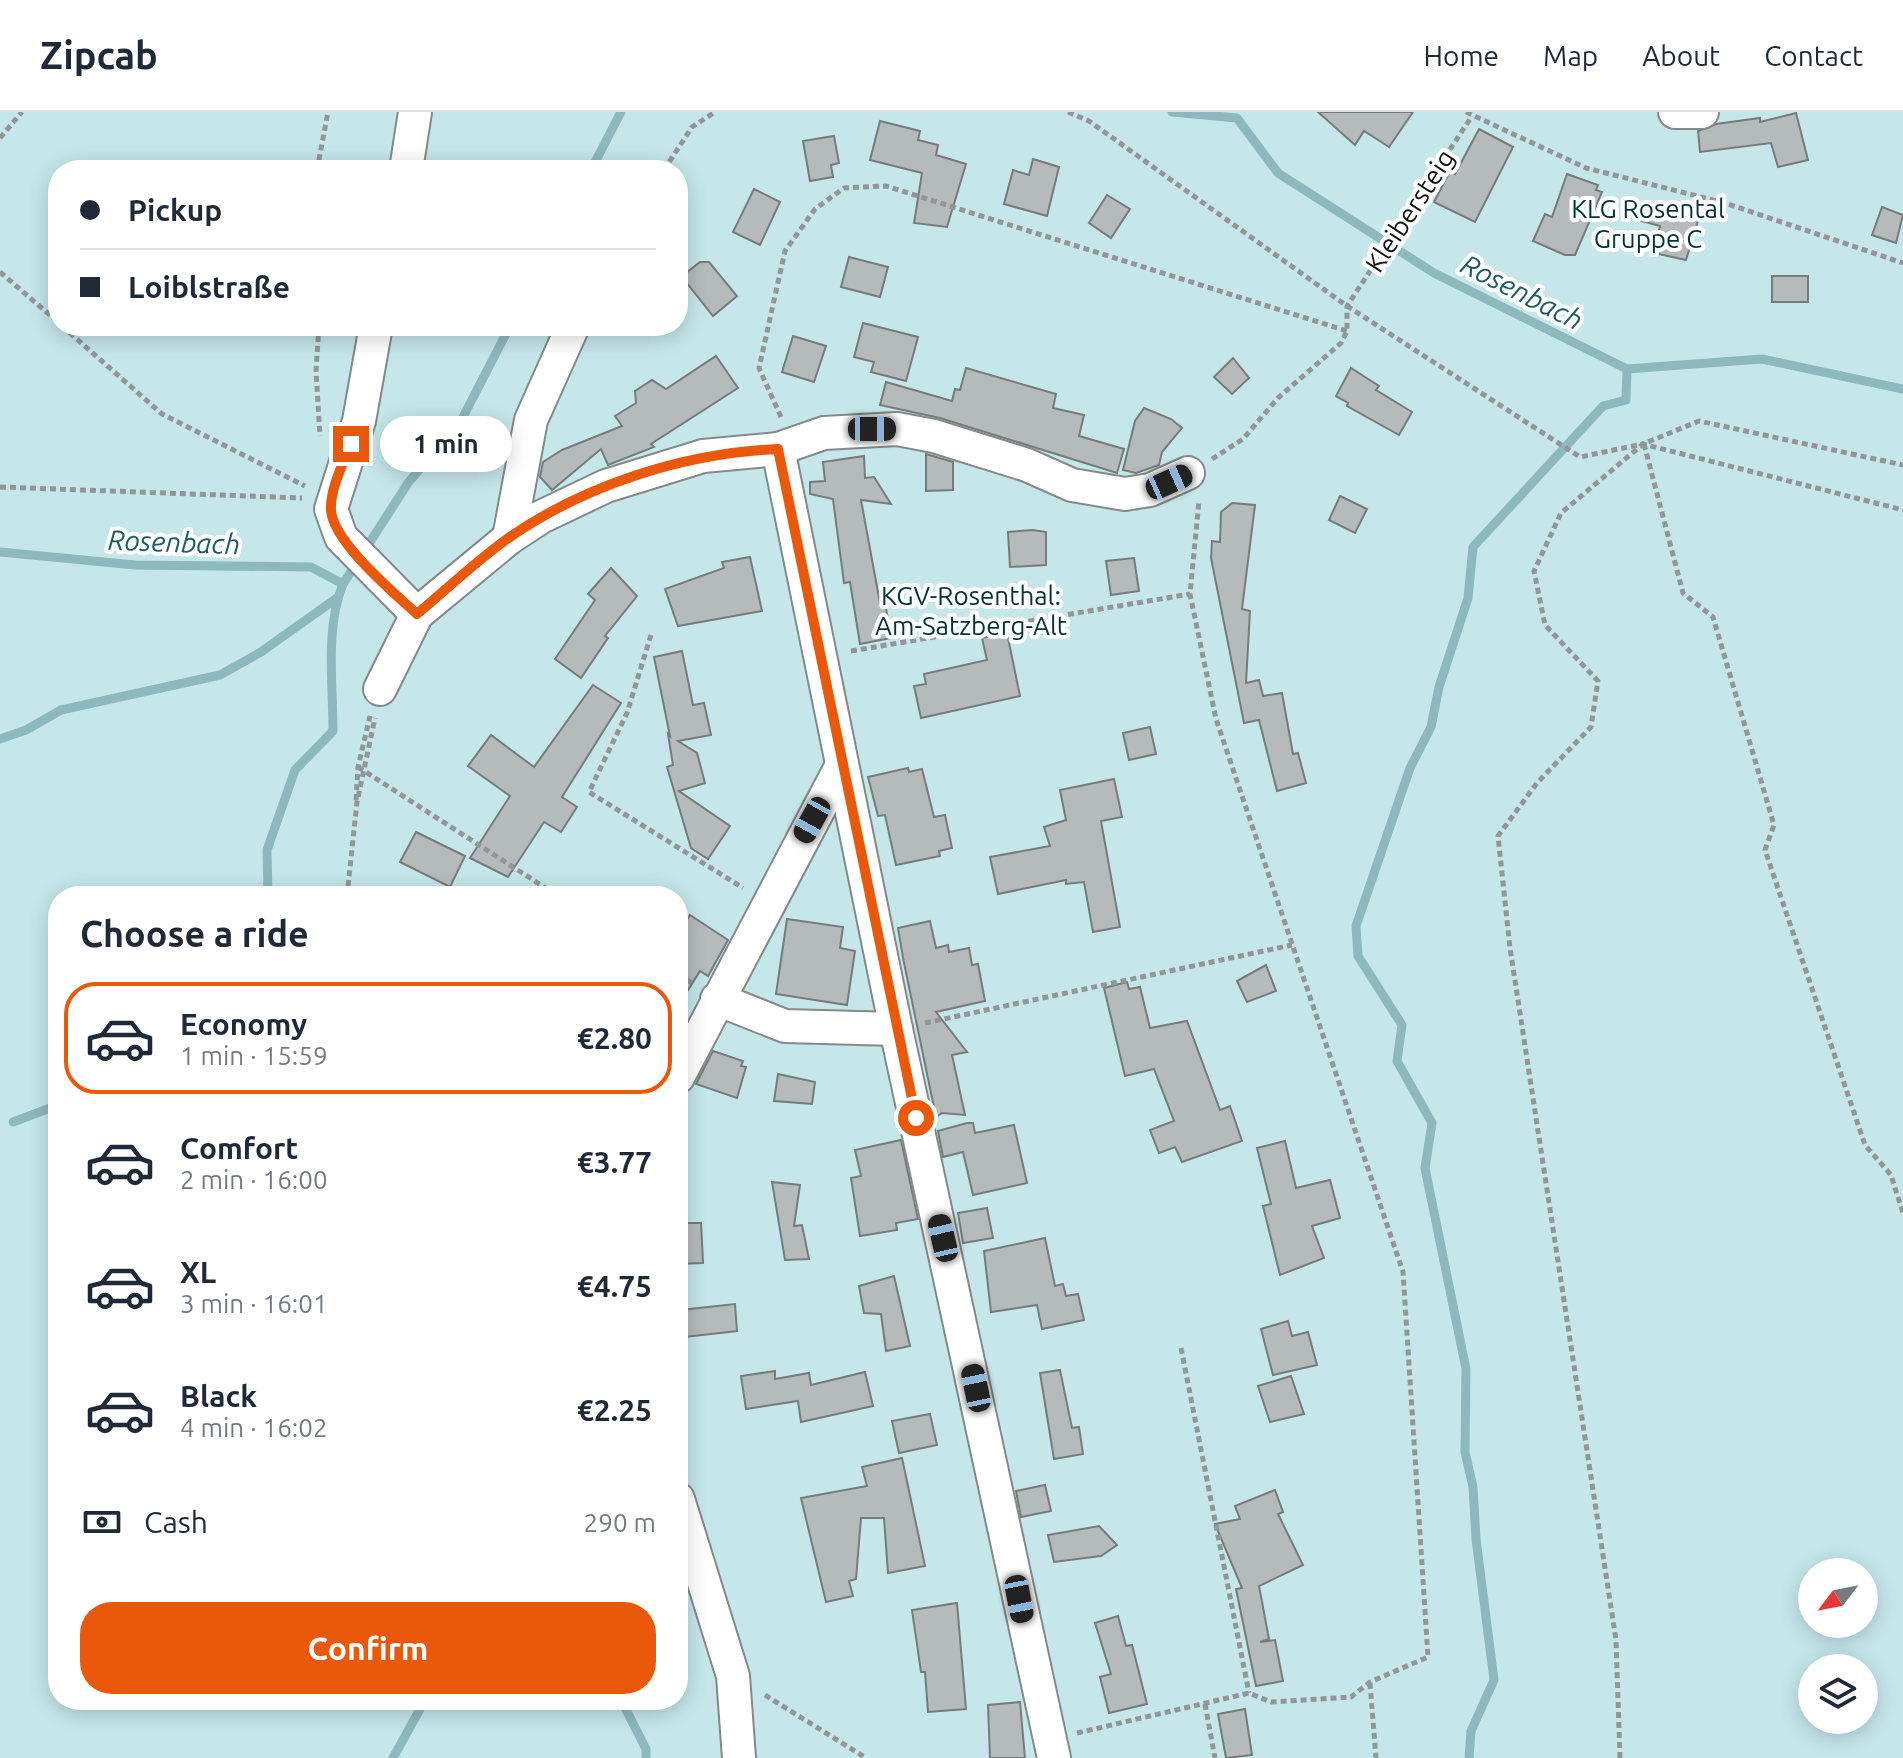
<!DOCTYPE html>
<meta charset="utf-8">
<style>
:root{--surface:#fff;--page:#f2f2f3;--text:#1f2937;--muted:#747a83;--line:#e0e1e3;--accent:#ea580c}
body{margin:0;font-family:Ubuntu,sans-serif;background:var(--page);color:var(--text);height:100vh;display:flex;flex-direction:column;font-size:30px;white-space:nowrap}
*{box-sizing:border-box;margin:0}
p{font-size:26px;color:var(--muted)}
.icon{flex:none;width:44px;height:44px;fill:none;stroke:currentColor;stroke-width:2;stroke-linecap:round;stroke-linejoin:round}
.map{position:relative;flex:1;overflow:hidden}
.panel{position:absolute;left:48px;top:774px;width:640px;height:824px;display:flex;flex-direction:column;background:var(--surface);border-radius:32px;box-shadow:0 4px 20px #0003}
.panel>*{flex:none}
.guide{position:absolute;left:48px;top:48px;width:640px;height:176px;border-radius:32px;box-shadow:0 4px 20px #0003;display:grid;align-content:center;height:176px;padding:0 32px;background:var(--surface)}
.needle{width:52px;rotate:238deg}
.controls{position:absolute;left:1798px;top:1446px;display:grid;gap:16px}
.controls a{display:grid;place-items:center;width:80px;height:80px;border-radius:50%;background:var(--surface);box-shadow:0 4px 20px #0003;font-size:40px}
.end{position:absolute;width:36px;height:36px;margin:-18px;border:10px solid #ea580c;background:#fff;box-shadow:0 0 0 4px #fff}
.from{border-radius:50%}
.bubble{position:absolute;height:56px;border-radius:28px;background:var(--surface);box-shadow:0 4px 20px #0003;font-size:26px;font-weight:700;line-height:56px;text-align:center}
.car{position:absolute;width:24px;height:48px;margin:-24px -12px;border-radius:10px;box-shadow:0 0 6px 2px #0007;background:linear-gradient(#222 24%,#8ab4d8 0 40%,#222 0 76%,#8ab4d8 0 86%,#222 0)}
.guide b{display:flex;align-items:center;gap:28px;height:76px;font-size:30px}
.guide b+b{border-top:2px solid var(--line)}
.guide i{width:20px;height:20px;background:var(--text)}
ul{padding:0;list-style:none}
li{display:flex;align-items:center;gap:24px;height:112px;margin:0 16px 12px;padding:0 16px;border:4px solid transparent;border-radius:32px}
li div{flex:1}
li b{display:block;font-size:30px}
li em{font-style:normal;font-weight:700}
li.active{border-color:var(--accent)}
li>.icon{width:72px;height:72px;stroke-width:1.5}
h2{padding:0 32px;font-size:36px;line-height:96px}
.pay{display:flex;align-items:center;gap:20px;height:88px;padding:0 32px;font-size:30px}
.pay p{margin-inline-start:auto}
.primary-button{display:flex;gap:16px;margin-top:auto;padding:16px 32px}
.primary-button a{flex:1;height:92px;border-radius:32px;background:var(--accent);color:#fff;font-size:32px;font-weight:700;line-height:92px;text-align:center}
header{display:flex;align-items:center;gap:48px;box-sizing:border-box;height:112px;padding:0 40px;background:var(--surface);border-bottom:2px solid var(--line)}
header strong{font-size:38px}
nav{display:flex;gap:44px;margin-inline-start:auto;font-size:28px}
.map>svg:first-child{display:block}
.green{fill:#c5e7ea;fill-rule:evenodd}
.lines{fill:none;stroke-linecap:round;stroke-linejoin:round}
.stream{stroke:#8db9bc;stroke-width:9}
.building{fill:#b5bbbb;stroke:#767b7b;stroke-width:2}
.minor-casing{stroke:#848989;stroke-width:36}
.path{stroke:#929697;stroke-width:5;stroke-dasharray:6 4;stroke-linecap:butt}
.minor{stroke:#fff;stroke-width:32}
.route{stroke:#ea580c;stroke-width:10}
.labels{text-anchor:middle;stroke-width:8;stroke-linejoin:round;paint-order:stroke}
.park-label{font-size:26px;fill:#053336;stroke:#fff}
.street-label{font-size:26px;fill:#111213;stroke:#fff}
.water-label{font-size:28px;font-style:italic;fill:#205d61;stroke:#fff}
</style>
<header>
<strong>Zipcab</strong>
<nav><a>Home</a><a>Map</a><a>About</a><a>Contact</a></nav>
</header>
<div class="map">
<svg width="1903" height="1646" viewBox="0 0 1903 1646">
<rect width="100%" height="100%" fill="#f2f8f9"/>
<path class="green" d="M0,0H1903V1646H0ZM58,58H678V214H58ZM58,784H678V1588H58ZM1812,1460H1864V1512H1812ZM1812,1556H1864V1608H1812Z"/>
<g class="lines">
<g class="stream">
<path d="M1172,0L1237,6L1278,61L1434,161L1627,257L1762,247L1903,277"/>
<path d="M591,58L621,0"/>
<path d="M0,440L135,453L311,455L343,472"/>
<path d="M0,627L26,618L61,598L220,563L261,540L337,486"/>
<path d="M268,784L267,738L295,658L333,619C333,572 325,516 343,472L408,371L462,307L510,214"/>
<path d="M13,1010L58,993"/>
<path d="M621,1588L646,1637V1646"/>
<path d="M393,1646L425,1588"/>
<path d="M1469,1646L1471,1619L1494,1568L1476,1427L1473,1375L1465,1340L1466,1257L1425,1056L1432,1011L1397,949L1402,913L1358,844L1356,814L1410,656L1431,615L1439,575L1468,486L1473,435L1603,294L1626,288L1627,257"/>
</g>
</g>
<g class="building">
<path d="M1318,0H1413L1389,35L1364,19L1355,33Z"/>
<path d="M1796,1L1808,48L1778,55L1771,31L1700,40L1698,19L1716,12L1760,6V10Z"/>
<path d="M880,9L920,19L918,28L938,33L936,43L966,52L947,115L914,111L922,61L870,48Z"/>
<path d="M1479,17L1513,35L1475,110L1434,90L1450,59L1455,62Z"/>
<path d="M834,24L839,51L831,53L833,65L810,69L803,29Z"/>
<path d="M1033,47L1059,55L1047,104L1004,92L1013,58L1029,63Z"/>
<path d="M1567,62L1598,73L1596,78L1602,80L1575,143H1565L1533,129L1545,102L1552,105Z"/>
<path d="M754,77L780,90L760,133L733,120Z"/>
<path d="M1107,83L1130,97L1111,126L1089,111Z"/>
<path d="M1630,92L1701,99L1686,148L1654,141L1660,114L1627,105Z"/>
<path d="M1882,95L1903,103L1896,131L1872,123Z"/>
<path d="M849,145L888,155L880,185L841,175Z"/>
<path d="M700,150H709L737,184L713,204L686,170V161Z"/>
<rect x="1772" y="164" width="36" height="26"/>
<path d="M863,211L918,225L906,269L871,260L874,250L854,245Z"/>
<path d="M793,224L826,234L814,270L782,260Z"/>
<path d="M716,244L738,276L651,332L654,335L608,353L601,337L552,378L540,365L543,350L562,338L622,314L615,304L636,291L635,279L652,268L666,277Z"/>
<path d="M1233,246L1249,266L1232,282L1214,265Z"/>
<path d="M966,256L1056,282L1053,296L1084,303L1079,324L1124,337L1117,361L940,306L880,293L886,270L952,289L955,277L960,278Z"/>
<path d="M1351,256L1379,274L1376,278L1412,300L1399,323L1347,294L1348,291L1336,284Z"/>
<path d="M1144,296L1171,307L1182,316L1162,340L1159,353L1136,361L1123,358L1135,309Z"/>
<path d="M926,342L953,350V378L926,379Z"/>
<path d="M864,344L865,366L874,365L891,392L861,388L880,491L885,490L891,526L860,532L850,470L844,471L833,387L810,382V370L825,369L823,350Z"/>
<path d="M1340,384L1367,397L1355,421L1329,408Z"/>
<path d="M1232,391L1255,393L1242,497L1250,499L1246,571L1259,568L1263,584L1282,581L1293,642L1298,641L1306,671L1277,679L1259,608L1244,611L1211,446L1212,429L1220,430L1221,400Z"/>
<path d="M1033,418L1046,420V453L1010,455L1008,420Z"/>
<path d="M750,445L762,499L678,514L665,477L724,456L722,450Z"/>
<path d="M1134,446L1139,479L1111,483L1106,449Z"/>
<path d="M611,456L637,484L605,524L608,526L581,566L555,547L595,488L588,482Z"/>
<path d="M1007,521L1020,584L921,606L914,574L926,572L924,562L987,548L982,526Z"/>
<path d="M682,539L693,593L704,591L711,623L678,629L697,641L705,671L679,679L730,714L708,747L691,736L667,655L673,653L668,622L670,624L654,545Z"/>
<path d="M593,573L621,591L562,685L577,695L561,720L544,710L508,765L470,746L510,684L468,654L491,623L534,655Z"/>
<path d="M1150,615L1156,642L1129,648L1123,621Z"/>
<path d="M908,656L909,660L922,657L934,705L945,703L952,736L939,739L940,744L896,753L885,703L878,704L868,665Z"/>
<path d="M1114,667L1122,705L1101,709L1120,815L1093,820L1084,770L1066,772V768L998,782L990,745L1050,734L1044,715L1066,708L1060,678Z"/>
<path d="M416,720L465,744L450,775L400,750Z"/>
<path d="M690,803L728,828L708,864L700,859L678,894V821Z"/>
<path d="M787,807L843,815L840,836L855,839L847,893L776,882Z"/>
<path d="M930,809L936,836L948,833L949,840L969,836L972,853L978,852L985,889L936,900L967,940L952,943L965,1003L942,1001L936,1005L903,846L898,816Z"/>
<path d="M1266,853L1276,879L1247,890L1237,869Z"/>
<path d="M1127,870L1129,877L1140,875L1150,916L1187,909L1220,998L1230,994L1242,1029L1182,1050L1175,1035L1159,1041L1150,1018L1174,1009L1154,957L1125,964L1104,876Z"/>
<path d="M713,939L743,949L741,954L746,955L737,986L696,972Z"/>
<path d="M778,962L815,970L812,992L774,989Z"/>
<path d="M967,1011H973L975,1021L1014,1013L1027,1071L973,1083L963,1040L943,1045L938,1019Z"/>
<path d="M901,1028L918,1107L896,1111L897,1118L860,1124L851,1066L861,1064L855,1038Z"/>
<path d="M1285,1029L1296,1076L1330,1068L1340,1106L1312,1114L1324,1146L1280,1163L1263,1094L1271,1092L1257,1036Z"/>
<path d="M772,1070L800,1073L794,1114L802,1113L809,1147L785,1148Z"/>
<path d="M987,1096L993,1126L963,1131L958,1101Z"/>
<path d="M678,1111H701L703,1151L678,1152Z"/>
<path d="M1045,1126L1055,1174L1063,1172L1066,1184L1078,1182L1084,1208L1042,1217L1037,1193L991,1200L984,1139Z"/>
<path d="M894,1164L910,1234L886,1239L881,1202L864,1201L859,1174Z"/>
<path d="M735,1192L737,1219L685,1225L681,1198Z"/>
<path d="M1288,1209L1292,1224L1308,1220L1317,1253L1273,1263L1261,1217Z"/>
<path d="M1060,1258L1072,1316L1079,1315L1083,1342L1054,1347L1040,1261Z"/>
<path d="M775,1259V1267L809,1261L811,1273L865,1260L873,1294L801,1310L798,1289L746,1297L741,1264Z"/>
<path d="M1291,1264L1304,1302L1270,1310L1258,1274Z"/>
<path d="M930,1302L937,1333L899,1341L892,1309Z"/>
<path d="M902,1346L925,1454L888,1461L884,1406H861L856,1467L849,1469L853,1484L826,1490L801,1386L867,1374L862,1355Z"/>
<path d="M1045,1373L1051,1399L1021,1405L1016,1379Z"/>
<path d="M1275,1378L1283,1400L1278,1402L1303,1453L1259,1474L1269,1527L1260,1530L1275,1528L1283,1569L1256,1574L1236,1477L1242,1476L1215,1412L1240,1407L1235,1394Z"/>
<path d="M1099,1414L1117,1433L1101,1444L1054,1450L1048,1423Z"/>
<path d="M957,1491L966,1597L928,1600L925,1560H921L912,1498Z"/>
<path d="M1118,1504L1126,1534L1132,1533L1147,1592L1109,1601L1100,1565L1111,1562L1095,1511Z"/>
<path d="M1020,1590L1025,1646H990L988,1593Z"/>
<path d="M1245,1597L1252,1643L1226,1646L1218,1602Z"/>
</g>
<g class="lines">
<defs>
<g id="minor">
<path d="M1675,0H1702"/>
<path d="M406,58L415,0"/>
<path d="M376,214L359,309L331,397L341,425L417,502"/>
<path d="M778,337L896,917L1054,1646"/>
<path d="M509,426L531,308L573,214"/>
<path d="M380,577L417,502L509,426L541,405L606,374L703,344L778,337L824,321L897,317L934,324L1027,353L1072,373L1125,382L1150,378L1188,361"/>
<path d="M717,887L785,914L896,917"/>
<path d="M678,965L842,653"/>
<path d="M678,1387L733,1564L739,1646"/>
</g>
</defs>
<use href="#minor" class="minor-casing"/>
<g class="path">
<path d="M1068,0L1089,9L1347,194L1580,345L1643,332L1903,398"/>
<path d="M1466,0L1586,56L1725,91L1903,151"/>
<path d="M0,26L22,0"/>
<path d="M317,58L328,0"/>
<path d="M664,58L692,15L715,0"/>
<path d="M0,160L58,210"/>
<path d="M62,214L162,302L305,374"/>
<path d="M319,214L316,259L320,324"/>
<path d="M781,305L759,256L785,139L815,97L844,76L886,74L1347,219"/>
<path d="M1644,332L1683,481L1713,505L1774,713L1765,738L1865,1033L1891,1063L1903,1101"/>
<path d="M1212,347L1243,327L1278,286L1341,231L1347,219V194L1472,4"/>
<path d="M0,375L302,386"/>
<path d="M651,523L627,601L589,680L743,776"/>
<path d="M851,539L1190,482"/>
<path d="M358,655L558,784"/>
<path d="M356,688L358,655L370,604"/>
<path d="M347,784L357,690L375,606"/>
<path d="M678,862L692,871"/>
<path d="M925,911L1292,833"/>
<path d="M1181,1236L1249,1581"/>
<path d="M1370,1571L1376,1646"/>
<path d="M765,1583L866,1646"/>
<path d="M1205,1592L1215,1646"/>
<path d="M1077,1621L1249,1581L1271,1590L1351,1585L1370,1570L1428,1545L1403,1160L1216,607L1190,482L1199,389"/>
<path d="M1620,1646L1616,1528L1510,836L1498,724L1537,671L1591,615L1598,569L1545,513L1534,459L1561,401L1643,332L1699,309L1903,353"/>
</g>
<use href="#minor" class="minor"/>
</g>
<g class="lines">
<path class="route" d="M351,332C343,352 330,377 331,398C333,430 394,481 417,502C447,477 475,450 507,427C584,373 684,341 778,337L916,1006"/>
</g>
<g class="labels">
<g class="park-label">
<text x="1648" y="106">KLG Rosental<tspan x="1648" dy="30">Gruppe C</tspan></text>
<text x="971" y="493">KGV-Rosenthal:<tspan x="971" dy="30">Am-Satzberg-Alt</tspan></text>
</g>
<g class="street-label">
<text transform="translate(1410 99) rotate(-57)" y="9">Kleibersteig</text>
</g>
<g class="water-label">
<text transform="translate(1522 180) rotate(27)" y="10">Rosenbach</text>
<text transform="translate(174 430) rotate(2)" y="10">Rosenbach</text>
</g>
</g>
</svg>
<div class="controls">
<a><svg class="needle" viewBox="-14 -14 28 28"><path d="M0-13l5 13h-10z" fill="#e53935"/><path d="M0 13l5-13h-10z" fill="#747a83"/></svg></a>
<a><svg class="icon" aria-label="layers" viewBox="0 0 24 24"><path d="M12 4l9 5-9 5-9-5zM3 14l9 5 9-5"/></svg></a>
</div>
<i class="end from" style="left:916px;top:1006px"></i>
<i class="end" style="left:351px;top:332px"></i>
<div class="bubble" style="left:380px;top:304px;width:132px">1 min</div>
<i class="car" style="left:872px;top:317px;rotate:90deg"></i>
<i class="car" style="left:1169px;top:370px;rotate:66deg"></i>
<i class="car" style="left:812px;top:708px;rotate:209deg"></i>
<i class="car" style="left:943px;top:1126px;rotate:347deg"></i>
<i class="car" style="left:976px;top:1276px;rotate:348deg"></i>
<i class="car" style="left:1019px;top:1487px;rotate:169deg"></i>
<div class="guide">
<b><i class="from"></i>Pickup</b>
<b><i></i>Loiblstraße</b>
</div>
<section class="panel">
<h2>Choose a ride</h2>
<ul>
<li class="active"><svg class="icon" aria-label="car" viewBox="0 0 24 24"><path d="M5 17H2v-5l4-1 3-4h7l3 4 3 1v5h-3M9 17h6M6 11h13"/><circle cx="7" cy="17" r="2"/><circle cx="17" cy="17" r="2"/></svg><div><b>Economy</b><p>1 min · 15:59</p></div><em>€2.80</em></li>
<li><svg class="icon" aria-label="car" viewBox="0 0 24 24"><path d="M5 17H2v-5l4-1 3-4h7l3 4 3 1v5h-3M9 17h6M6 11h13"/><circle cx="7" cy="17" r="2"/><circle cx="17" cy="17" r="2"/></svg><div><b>Comfort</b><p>2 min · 16:00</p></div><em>€3.77</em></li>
<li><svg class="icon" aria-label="car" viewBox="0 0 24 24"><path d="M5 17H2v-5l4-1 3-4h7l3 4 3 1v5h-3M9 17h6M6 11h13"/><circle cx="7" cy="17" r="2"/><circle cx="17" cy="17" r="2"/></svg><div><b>XL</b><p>3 min · 16:01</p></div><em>€4.75</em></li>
<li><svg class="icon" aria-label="car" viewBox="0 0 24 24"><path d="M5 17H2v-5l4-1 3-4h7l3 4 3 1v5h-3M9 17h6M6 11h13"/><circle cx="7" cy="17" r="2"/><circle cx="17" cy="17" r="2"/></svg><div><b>Black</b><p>4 min · 16:02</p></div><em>€2.25</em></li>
</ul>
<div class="pay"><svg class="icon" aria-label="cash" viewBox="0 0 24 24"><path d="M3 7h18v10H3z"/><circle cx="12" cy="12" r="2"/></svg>Cash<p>290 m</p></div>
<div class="primary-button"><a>Confirm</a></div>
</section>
</div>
